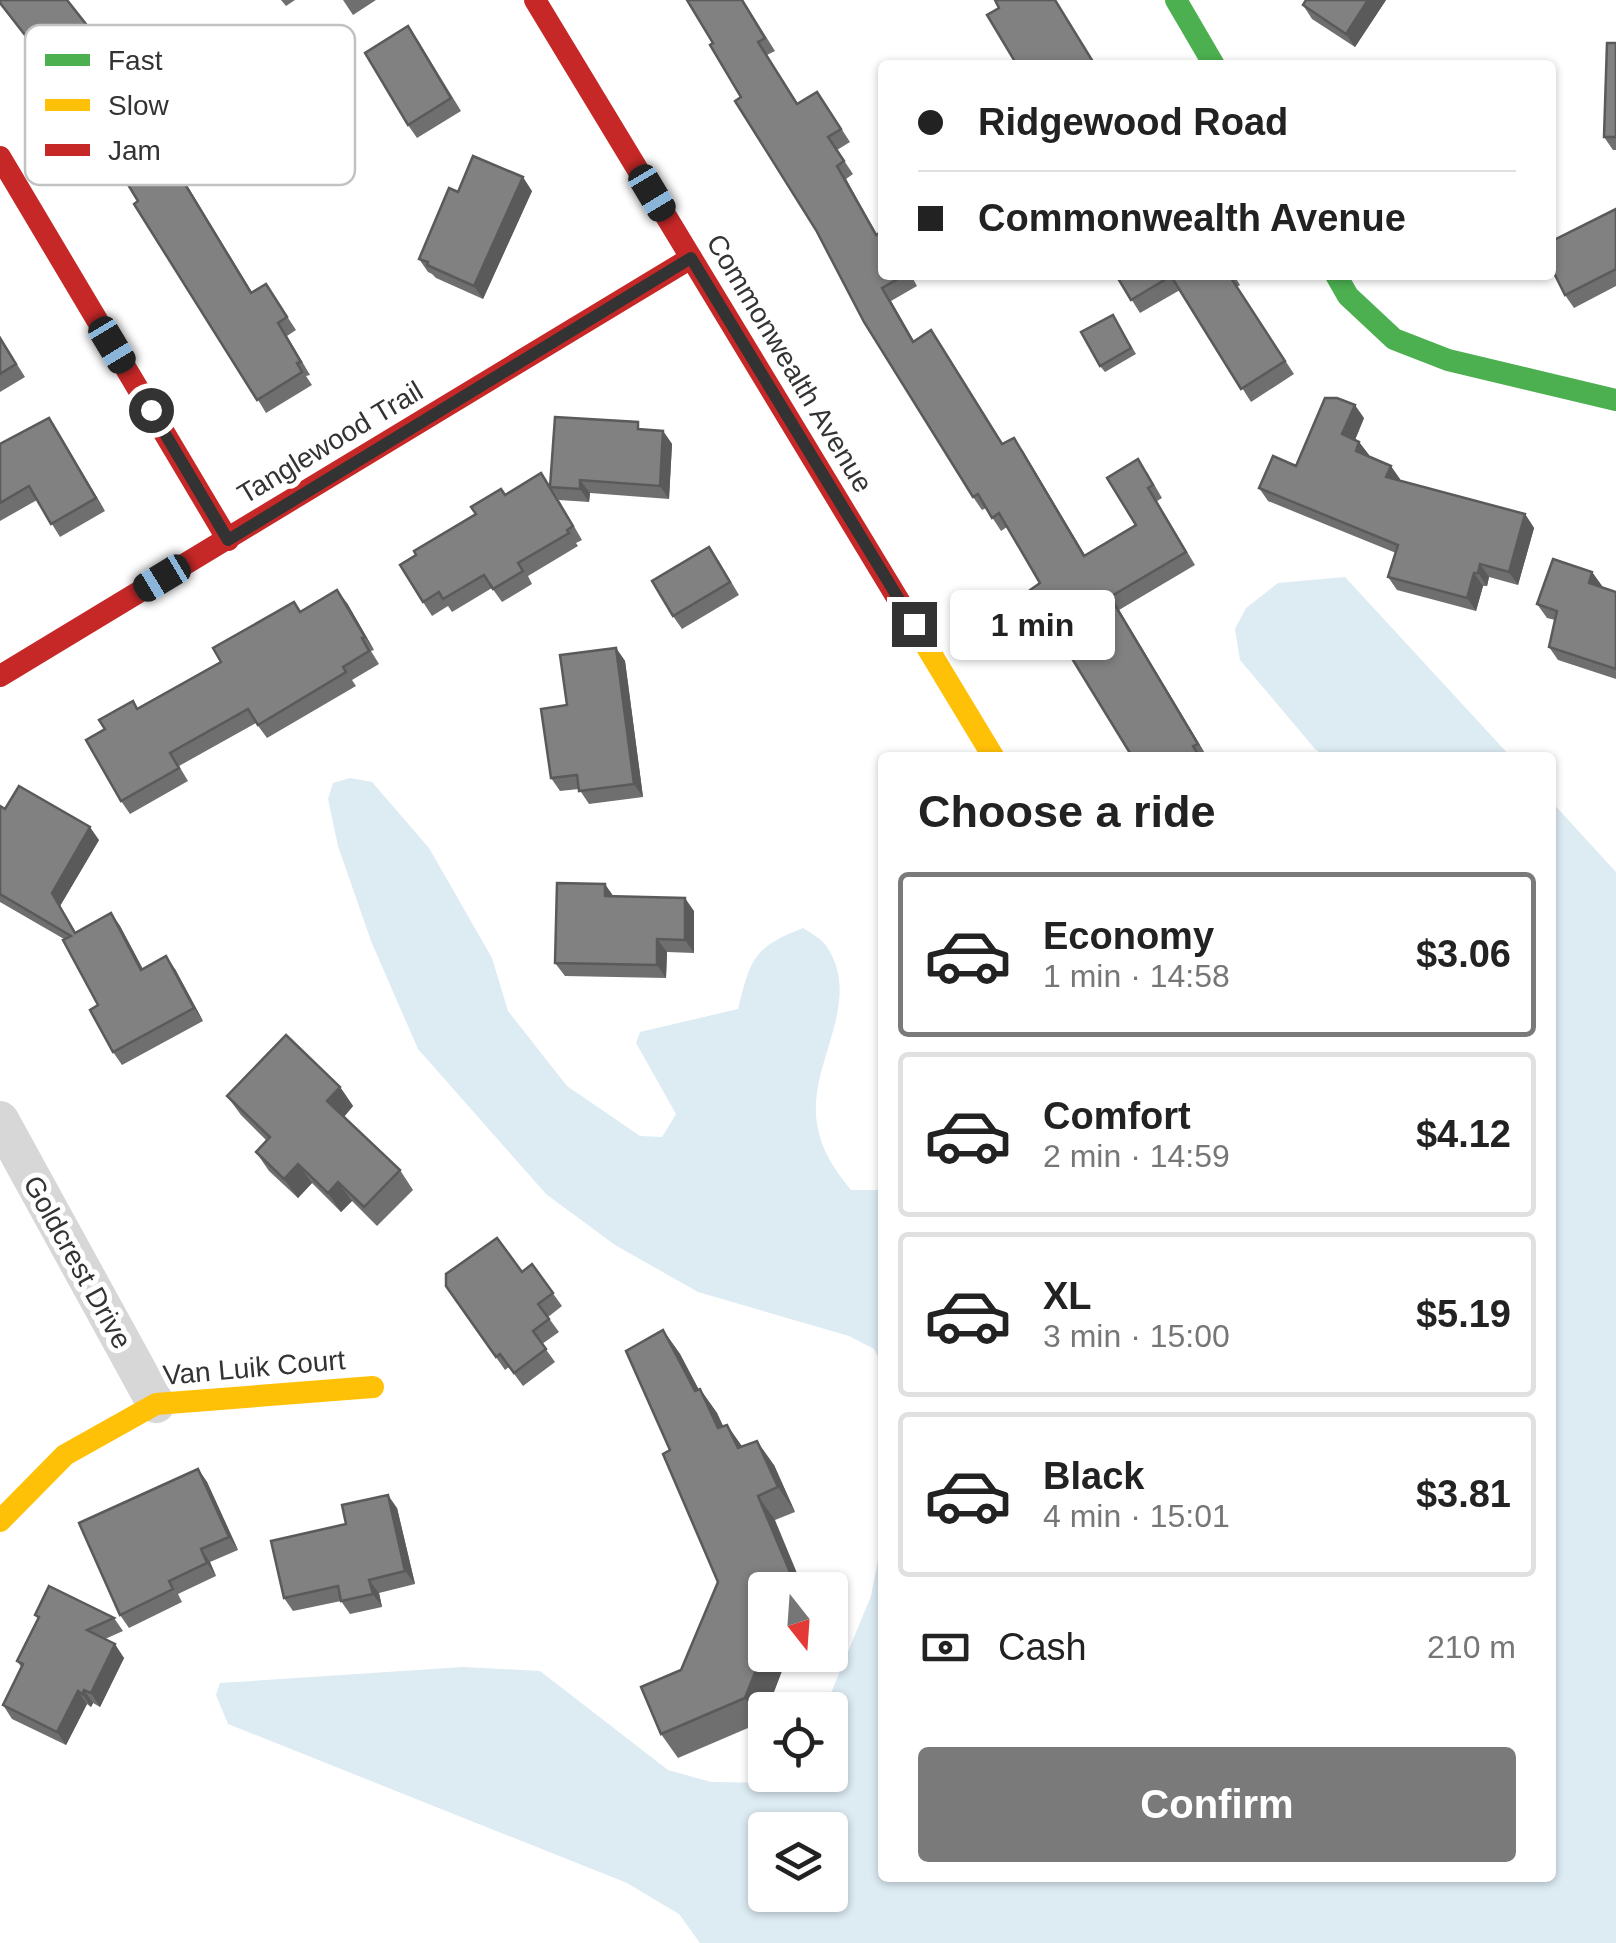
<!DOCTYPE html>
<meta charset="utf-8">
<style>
:root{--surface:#fff;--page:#f2f2f2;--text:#222;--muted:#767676;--line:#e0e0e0;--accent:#7a7a7a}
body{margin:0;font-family:Arial,sans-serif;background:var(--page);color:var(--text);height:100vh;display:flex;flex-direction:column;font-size:38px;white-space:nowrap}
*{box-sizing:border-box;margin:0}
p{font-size:32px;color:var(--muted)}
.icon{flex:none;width:55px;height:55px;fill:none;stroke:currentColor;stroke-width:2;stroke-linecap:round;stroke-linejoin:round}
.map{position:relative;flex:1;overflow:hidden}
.drawer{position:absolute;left:878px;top:752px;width:678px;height:1130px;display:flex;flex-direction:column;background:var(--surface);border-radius:10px;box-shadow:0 2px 8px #0004}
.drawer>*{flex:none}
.guide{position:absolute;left:878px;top:60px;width:678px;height:220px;border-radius:10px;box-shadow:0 2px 8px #0004;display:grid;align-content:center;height:220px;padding:0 40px;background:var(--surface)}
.needle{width:65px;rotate:163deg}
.tools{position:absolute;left:748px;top:1572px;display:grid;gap:20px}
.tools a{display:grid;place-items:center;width:100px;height:100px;border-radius:10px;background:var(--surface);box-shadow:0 2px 8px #0004;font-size:50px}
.end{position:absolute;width:45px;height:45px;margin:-22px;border:12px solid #333;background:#fff;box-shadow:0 0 0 5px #fff}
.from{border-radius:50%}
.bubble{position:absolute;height:70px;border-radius:10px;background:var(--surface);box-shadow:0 2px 8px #0004;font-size:32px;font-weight:800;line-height:70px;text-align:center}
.car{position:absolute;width:30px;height:60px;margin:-30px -15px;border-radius:12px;box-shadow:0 0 8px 2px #0007;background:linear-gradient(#222 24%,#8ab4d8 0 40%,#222 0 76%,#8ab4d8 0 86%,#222 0)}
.guide b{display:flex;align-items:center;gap:35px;height:95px;font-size:38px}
.guide b+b{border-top:2px solid var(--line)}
.guide i{width:25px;height:25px;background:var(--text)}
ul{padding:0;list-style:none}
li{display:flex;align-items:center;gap:30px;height:165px;margin:0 20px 15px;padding:0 20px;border:5px solid var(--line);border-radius:10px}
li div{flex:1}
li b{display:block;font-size:38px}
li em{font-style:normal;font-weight:800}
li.on{border-color:var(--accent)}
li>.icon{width:90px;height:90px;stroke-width:1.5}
h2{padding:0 40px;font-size:45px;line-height:120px}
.pay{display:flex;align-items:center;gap:25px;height:110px;padding:0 40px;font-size:38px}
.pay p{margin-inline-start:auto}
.button{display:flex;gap:20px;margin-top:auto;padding:20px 40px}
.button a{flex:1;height:115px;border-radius:10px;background:var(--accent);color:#fff;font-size:40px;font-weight:800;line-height:115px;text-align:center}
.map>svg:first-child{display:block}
.water{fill:#ddebf3;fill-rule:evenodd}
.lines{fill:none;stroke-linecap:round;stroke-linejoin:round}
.street{stroke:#d7d7d7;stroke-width:38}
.fast{stroke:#4caf50;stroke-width:22}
.slow{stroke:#ffc107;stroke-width:22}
.jam{stroke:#c62828;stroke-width:22}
.wall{fill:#6f6f6f}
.shaded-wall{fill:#5a5a5a}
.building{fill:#818181;stroke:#5a5a5a;stroke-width:2.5}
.route{stroke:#333;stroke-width:12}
.labels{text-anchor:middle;stroke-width:10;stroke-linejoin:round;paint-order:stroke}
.street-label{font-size:28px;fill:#333;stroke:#fff}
.key{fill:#fff;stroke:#c2c2c2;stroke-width:2.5}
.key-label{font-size:28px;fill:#333}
</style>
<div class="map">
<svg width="1616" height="1943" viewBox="0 0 1616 1943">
<rect width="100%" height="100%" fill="#fff"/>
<g class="water">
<path d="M1345,577L1511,757L1327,758L1315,749L1240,660L1235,629L1246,608L1278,583Z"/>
<path d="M350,778L372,782L429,848L492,958L508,1011L567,1086L640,1136L662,1137L676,1114L636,1043L640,1032L738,1009C751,958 753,948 803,928C811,933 822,939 827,947C865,1005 804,1067 818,1129C823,1154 836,1171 851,1190H882V1365L874,1349L849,1336L698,1292L615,1245L546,1194L418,1049L371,941L338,846L328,799L333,783Z"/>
<path d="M1550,800L1616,872V1943H700L679,1914L627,1883L228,1724L216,1695L220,1683L463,1667L540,1671L668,1770L711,1782L780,1783L785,1775H830V1710H824L871,1596L882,1539V1878H1550ZM765,1830H830V1895H765Z"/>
</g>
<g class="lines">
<path class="street" d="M0,1120L156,1404"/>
<g class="fast">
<path d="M1176,0L1214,65"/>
<path d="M1336,275L1348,296L1394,339L1448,360L1616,400"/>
</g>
<g class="slow">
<path d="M913,624L994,758"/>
<path d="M0,1521L65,1455L156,1404L373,1387"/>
</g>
<g class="jam">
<path d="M535,0L913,624"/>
<path d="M0,157L228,540"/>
<path d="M0,676L691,258"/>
</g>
</g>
<g class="wall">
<path d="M0,0L97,38L112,29L160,107L149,114L173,154L169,156L252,292L266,284L296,330L287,336L310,375L306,376L312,385L266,413L57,67L52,71L0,4Z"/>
<path d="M281,0H295L286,6Z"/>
<path d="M343,0H376L353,15Z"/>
<path d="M743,0L775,51L767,55L797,103L826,105L850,142L837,150L853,174L846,179L877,234L882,275H911L917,286L891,301L914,341L940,343L1003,444L1023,451L1085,555L1136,525L1147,472L1162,498L1157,501L1195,565L1119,610L1207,757L1206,758H1133L1040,583L1007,527L1001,531L986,508L982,510L973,497L816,230L713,43Z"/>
<path d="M1306,0H1386L1355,47L1312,19L1303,5Z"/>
<path d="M417,39L461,111L417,138L408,125Z"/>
<path d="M1616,43V150H1613L1604,137Z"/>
<path d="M532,191L483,299L436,278L432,274L428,272L419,259L458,192Z"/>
<path d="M1616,209V286L1574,308L1565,295Z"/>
<path d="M1116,275H1234L1240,285L1237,287L1294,374L1251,402L1180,290L1140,313Z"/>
<path d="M1113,315L1136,354L1105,372L1100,366Z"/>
<path d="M0,337L25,377L0,392Z"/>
<path d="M49,418L105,511L60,537L37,500L0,521V444Z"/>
<path d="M1364,418L1355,440L1359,442L1369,455L1368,456L1400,479V481L1525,514L1534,528L1518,585L1489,577L1487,586H1483L1476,611L1397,590L1388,577L1396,553L1268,501L1259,488L1296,466Z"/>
<path d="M643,429L663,431L672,444L669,499L590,493L589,502L559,500L553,490L582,540L576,543L578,546L528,576L532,584L502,602L492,588L452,612L448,606L432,616L423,602L505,495L550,486Z"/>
<path d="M718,560L739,595L682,629L673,616Z"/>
<path d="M1592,572L1602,586L1601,587L1616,592V679L1558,660L1549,647L1555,620L1547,618L1537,604Z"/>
<path d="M347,603L374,650L371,651L379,664L352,680L356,686L267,738L256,723L179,766L188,781L130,814L121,801L105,729L221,662L301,611Z"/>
<path d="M616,648L625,661L643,797L589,804L579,789L560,791L551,778Z"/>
<path d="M0,806L5,809L99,840L60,906L76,933L111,913L120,926L143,969H175L203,1021L122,1065L113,1052L98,1005L64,939L0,902Z"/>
<path d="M613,896L694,911V953L667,952L666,978L565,976L555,963Z"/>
<path d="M340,1087L353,1106L344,1117L400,1170L413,1190L377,1226L352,1201L341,1212L312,1183L298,1198L269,1171L256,1152L266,1140L241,1115L227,1096Z"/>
<path d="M532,1264L562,1306L548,1317L559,1332L542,1344L555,1362L523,1386L509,1367L505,1370L446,1286L522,1272Z"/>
<path d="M663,1330L680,1354L699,1390L700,1389L717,1413L723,1426L727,1425L742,1447L774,1465L795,1512L775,1520L765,1655H788L767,1710H765L762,1722L678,1758L661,1734L681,1670L718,1582L670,1450Z"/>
<path d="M198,1469L207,1482L238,1550L210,1562L216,1576L178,1594L182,1602L129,1628L120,1615Z"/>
<path d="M397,1508L415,1584L379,1593L382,1607L350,1614L341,1601L293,1611L284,1598L346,1524Z"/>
<path d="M35,1615L114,1618L123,1631L105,1639L124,1658L100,1707L93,1703L91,1707L87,1704L66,1745L12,1719L3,1705L22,1668L17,1661L38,1619Z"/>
</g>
<g class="shaded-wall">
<path d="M1368,0H1386L1355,47L1346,34Z"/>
<path d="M112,29L121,42L160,107L151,94Z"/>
<path d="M160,143L169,156L260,306L251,293Z"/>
<path d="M837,166L846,179L882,245L876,235Z"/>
<path d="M523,177L532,191L483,299L474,286Z"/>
<path d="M882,288L891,301L922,355L913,342Z"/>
<path d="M1355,405L1364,418L1352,447L1342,434Z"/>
<path d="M49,418L57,430L105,511L96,498Z"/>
<path d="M663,431L672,444L669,499L660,486Z"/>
<path d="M1014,438L1023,451L1093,569L1084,556Z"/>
<path d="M1359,442L1369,455L1365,464L1356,451Z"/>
<path d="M1391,466L1400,479L1395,490L1386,477Z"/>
<path d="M580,480L590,493L589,502L580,489Z"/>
<path d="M1525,514L1534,528L1518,585L1509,572Z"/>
<path d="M1480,564L1489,577L1487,586L1478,573Z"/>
<path d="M1592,572L1602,586L1598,596L1589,583Z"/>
<path d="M1474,573L1483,586L1476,611L1467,598Z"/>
<path d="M337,590L347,603L374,650L365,637Z"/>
<path d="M1110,597L1119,610L1207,757L1198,744Z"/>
<path d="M616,648L625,661L643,797L634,784Z"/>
<path d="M90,827L99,840L60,906L84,946L52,893Z"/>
<path d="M605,884L614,897L605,896Z"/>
<path d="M685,898L694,911V953L685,940Z"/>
<path d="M111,913L120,926L150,983L141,970Z"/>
<path d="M657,939L667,952L666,978L657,965Z"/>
<path d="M166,956L175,969L203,1021L194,1008Z"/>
<path d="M340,1087L353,1106L341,1120L327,1101Z"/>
<path d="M298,1164L312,1183L298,1198L284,1179Z"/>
<path d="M338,1182L352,1201L341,1212L328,1193Z"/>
<path d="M663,1330L680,1354L710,1411L700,1389L717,1413L735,1452L695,1391Z"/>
<path d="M727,1425L744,1449L738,1448Z"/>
<path d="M757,1441L774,1465L795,1512L778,1487Z"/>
<path d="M198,1469L207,1482L238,1550L229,1537Z"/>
<path d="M388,1495L397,1508L415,1584L405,1571Z"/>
<path d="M758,1496L775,1520L804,1590H787Z"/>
<path d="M201,1549L210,1562L216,1576L207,1563Z"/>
<path d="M369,1580L379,1593L382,1607L373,1594Z"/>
<path d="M115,1644L124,1658L100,1707L91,1693Z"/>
<path d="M765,1647V1655H788L767,1710H765L762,1722L745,1698Z"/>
<path d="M84,1690L93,1703L91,1707L82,1694Z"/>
<path d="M78,1691L87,1704L66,1745L57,1732Z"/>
</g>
<g class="building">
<path d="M0,0H67L97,38L112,29L151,94L139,101L164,141L160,143L251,293L266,284L287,317L278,323L301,362L297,363L302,372L257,400L134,204L138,201L48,53L43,58L0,3Z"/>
<path d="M687,0H742L765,38L758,42L797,104L817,92L841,129L828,137L844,161L837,166L876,235L882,231V275H905L882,288L913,342L931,330L1002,444L1014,438L1084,556L1136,525L1107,478L1138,459L1153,485L1148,488L1186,552L1110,597L1198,744L1193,746L1200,758H1133L1030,590L1040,583L999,513L992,518L978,494L973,497L864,322L816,230L735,101L741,97L710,45L713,43Z"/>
<path d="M995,0H1055L1095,65H1017L987,15L999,8Z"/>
<path d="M1306,0H1368L1346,34L1303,5Z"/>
<path d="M408,26L451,98L408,125L365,53Z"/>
<path d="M1607,43H1616V137H1604Z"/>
<path d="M473,156L523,177L474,286L427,265L428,262L419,259L449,188L458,192Z"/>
<path d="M1616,209V269L1565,295L1550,265V242Z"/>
<path d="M1116,275H1229L1285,361L1241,389L1171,276L1131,300Z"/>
<path d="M1113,315L1131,348L1100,366L1081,332Z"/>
<path d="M0,338L16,364L0,374Z"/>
<path d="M1325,398H1337L1355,405L1342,434L1359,442L1356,451L1391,466L1386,477L1525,514L1509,572L1480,564L1478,573H1474L1467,598L1388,577L1398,545L1259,488L1273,456L1296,466Z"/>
<path d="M555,417L638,422V429L663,431L660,486L580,480V489L550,487Z"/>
<path d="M49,418L96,498L51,524L29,486L0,503V444Z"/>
<path d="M541,473L573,526L567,530L569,533L518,563L523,571L493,589L484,575L443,599L439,592L423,602L400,565L416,555L414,551L476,514L471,507L501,489L505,495Z"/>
<path d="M709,547L730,582L673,616L652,581Z"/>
<path d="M1553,559L1592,572L1589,583L1616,592V669L1549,647L1557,611L1537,604Z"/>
<path d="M337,590L365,637L362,638L369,651L343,667L346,672L258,725L248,709L170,753L179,768L121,801L86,740L105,729L99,720L133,701L137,709L221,662L213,648L294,602L300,612Z"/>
<path d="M616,648L634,784L579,791L577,775L551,778L541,709L567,705L560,655Z"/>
<path d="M19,786L90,827L52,893L75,933L111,913L141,970L166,956L194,1008L113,1052L90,1010L98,1005L63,940L71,936L0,894V806L5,809Z"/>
<path d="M557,883L605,884V896L685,898V940L657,939V965L555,963Z"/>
<path d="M286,1035L340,1087L327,1101L400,1170L364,1207L338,1182L328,1193L298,1164L284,1179L256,1152L270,1137L227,1096Z"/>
<path d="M497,1238L522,1272L532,1264L553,1293L538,1304L549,1319L533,1331L546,1349L514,1373L500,1354L496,1357L446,1286V1274Z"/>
<path d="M663,1330L695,1391L700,1389L718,1428L727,1425L738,1448L757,1441L778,1487L758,1496L792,1577L787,1590H765V1647L745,1698L661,1734L641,1687L681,1670L718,1582L663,1454L670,1450L626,1351Z"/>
<path d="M198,1469L229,1537L201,1549L207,1563L169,1581L173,1589L120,1615L79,1523Z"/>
<path d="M388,1495L405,1571L369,1580L373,1594L341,1601L338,1586L284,1598L271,1541L346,1524L342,1505Z"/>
<path d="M49,1586L114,1618L87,1630L115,1644L91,1693L84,1690L82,1694L78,1691L57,1732L3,1705L23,1664L17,1661L39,1617L35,1615Z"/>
</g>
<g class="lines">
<path class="route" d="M151,410L228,540L691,258L914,624"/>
</g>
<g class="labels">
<g class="street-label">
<text transform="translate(790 363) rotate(59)" y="10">Commonwealth Avenue</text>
<text transform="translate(330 442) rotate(-31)" y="10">Tanglewood Trail</text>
<text transform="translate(78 1262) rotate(61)" y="10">Goldcrest Drive</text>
<text transform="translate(254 1367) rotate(-5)" y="10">Van Luik Court</text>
</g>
</g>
<rect x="25" y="25" width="330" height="160" rx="15" class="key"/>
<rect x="45" y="54" width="45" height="12" fill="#4caf50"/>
<rect x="45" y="99" width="45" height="12" fill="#ffc107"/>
<rect x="45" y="144" width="45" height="12" fill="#c62828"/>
<g class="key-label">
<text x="108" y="70">Fast</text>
<text x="108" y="115">Slow</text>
<text x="108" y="160">Jam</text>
</g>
</svg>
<div class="tools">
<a><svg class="needle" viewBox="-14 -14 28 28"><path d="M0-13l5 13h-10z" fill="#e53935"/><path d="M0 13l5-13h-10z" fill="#767676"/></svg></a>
<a><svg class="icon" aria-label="locate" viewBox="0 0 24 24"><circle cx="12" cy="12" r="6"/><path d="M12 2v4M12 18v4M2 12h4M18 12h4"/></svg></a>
<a><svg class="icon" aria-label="layers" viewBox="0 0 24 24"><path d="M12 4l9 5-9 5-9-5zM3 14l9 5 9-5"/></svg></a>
</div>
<i class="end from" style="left:151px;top:410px"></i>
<i class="end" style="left:914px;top:624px"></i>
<div class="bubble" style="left:950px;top:590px;width:165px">1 min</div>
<i class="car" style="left:652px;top:193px;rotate:149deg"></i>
<i class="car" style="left:112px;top:345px;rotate:149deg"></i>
<i class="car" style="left:162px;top:578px;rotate:239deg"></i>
<div class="guide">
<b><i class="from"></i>Ridgewood Road</b>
<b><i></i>Commonwealth Avenue</b>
</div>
<section class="drawer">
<h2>Choose a ride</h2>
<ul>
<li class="on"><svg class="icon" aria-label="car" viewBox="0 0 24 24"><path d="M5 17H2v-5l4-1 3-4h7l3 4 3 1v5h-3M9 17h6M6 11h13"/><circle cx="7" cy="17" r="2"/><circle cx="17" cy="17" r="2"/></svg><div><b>Economy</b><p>1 min · 14:58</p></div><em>$3.06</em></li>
<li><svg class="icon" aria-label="car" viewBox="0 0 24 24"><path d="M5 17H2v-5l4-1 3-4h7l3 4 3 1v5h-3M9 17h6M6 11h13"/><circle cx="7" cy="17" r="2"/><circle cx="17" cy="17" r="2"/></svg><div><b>Comfort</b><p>2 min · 14:59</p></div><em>$4.12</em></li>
<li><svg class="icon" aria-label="car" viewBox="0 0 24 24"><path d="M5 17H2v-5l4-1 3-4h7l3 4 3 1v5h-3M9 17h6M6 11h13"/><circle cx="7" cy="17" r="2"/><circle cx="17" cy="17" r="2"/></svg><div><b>XL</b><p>3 min · 15:00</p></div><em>$5.19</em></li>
<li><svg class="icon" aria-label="car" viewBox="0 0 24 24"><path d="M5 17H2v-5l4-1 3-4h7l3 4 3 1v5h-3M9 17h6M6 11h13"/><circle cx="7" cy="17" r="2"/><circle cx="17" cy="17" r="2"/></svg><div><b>Black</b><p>4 min · 15:01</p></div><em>$3.81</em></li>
</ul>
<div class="pay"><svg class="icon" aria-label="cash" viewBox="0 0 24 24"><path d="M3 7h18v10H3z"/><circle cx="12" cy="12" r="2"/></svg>Cash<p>210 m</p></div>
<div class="button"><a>Confirm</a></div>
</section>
</div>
